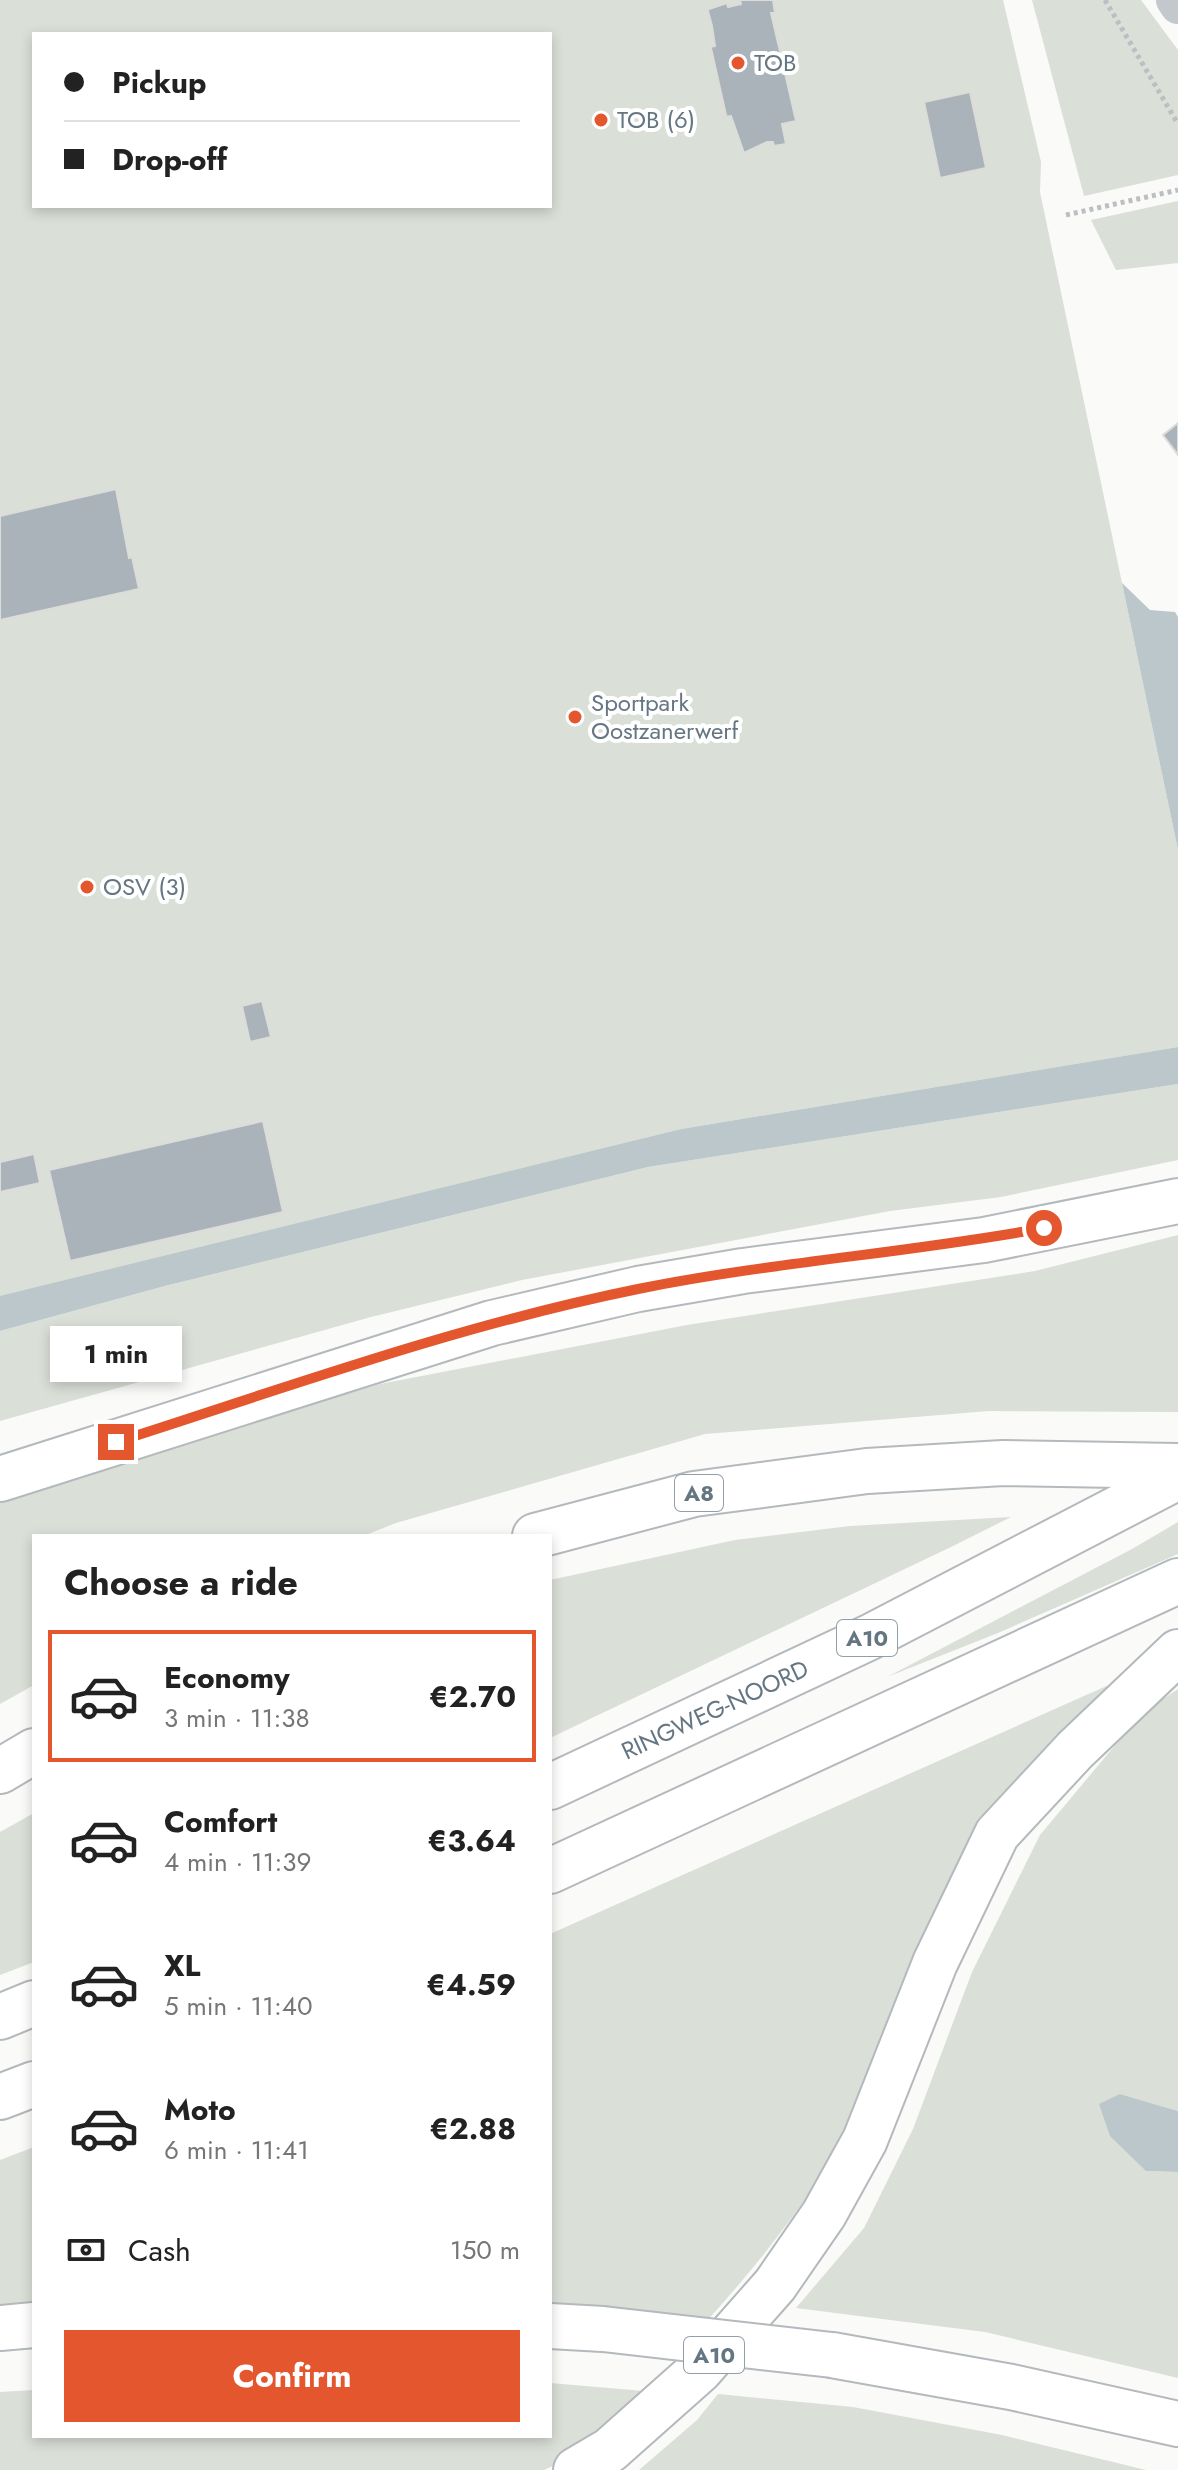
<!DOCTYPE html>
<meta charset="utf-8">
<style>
:root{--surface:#fff;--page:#f6f6f6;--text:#222;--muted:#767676;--line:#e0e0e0;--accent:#e4572e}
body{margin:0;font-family:Jost,sans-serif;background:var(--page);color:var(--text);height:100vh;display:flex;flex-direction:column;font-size:30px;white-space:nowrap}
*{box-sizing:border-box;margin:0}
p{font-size:26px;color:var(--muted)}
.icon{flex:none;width:44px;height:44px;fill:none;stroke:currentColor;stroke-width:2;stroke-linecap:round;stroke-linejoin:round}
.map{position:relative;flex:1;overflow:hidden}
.drawer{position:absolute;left:32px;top:1534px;width:520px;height:904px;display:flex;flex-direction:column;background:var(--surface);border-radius:0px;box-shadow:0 4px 12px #0003}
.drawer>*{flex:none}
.banner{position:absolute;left:32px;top:32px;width:520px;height:176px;border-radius:0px;box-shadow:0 4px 12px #0003;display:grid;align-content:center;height:176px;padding:0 32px;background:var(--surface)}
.end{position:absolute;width:36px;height:36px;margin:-18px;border:10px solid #e4572e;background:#fff;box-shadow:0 0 0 4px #fff}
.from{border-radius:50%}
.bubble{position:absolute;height:56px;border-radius:0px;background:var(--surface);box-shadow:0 4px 12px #0003;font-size:26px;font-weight:700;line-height:56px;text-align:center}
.banner b{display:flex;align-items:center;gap:28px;height:76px;font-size:30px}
.banner b+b{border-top:2px solid var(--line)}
.banner i{width:20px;height:20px;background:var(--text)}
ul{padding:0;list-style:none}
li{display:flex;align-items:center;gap:24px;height:132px;margin:0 16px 12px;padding:0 16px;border:4px solid transparent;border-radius:0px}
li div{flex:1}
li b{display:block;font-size:30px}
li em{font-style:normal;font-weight:700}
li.on{border-color:var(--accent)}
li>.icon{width:72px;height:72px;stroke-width:1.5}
h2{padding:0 32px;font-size:36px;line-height:96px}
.pay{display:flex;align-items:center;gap:20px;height:88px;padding:0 32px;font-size:30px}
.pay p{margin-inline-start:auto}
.button{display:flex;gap:16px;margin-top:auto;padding:16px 32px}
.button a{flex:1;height:92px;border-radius:0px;background:var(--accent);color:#fff;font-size:32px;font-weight:700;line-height:92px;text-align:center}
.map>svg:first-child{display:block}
.green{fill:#dadfd7;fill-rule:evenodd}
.water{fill:#bbc7cb}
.building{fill:#aab3b9;stroke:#dcdcda;stroke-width:2}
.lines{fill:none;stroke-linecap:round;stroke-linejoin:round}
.motorway-casing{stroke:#b4b9bd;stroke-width:48}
.path{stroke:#bbbfc2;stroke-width:5;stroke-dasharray:4 4;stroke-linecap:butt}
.minor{stroke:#c3c8cc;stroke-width:36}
.motorway{stroke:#fff;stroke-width:44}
.motorway-bridge-casing{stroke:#b4b9bd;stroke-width:48;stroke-linecap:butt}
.motorway-bridge{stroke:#fff;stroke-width:44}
.route{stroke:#e4572e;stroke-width:10}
.poi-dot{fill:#e4572e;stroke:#fff;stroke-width:3}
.labels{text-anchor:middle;stroke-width:8;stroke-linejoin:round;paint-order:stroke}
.shield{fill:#fff;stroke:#939fa8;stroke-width:2}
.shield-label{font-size:22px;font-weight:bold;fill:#657683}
.poi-label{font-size:24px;fill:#657683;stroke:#fff;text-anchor:start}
.street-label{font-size:24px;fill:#657683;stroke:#fff}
</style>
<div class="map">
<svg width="1178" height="2470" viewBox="0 0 1178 2470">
<rect width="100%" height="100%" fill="#fafaf8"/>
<g class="green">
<path d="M0,0H1003L1041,162L1040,192L1178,850V1047L681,1129L0,1298ZM34,34H550V206H34Z"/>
<path d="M1032,0H1141L1178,50V175L1084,196Z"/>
<path d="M1178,201V263L1116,270L1091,220Z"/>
<path d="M1178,1084V1160L1001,1197L890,1211L522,1280L371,1317L0,1421V1331L165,1286L648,1167Z"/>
<path d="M1178,1235V1412L989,1411L705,1434L396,1523L363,1536H34V1685L0,1704V1497L380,1384L687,1325L1035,1271Z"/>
<path d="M1011,1517L951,1547L550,1738V1580L735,1540L850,1526Z"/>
<path d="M1178,1522V1554L998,1633L887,1677L1132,1549Z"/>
<path d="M1111,1684L1055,1741L842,2143C802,2208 757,2266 705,2323L550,2313V1934Z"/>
<path d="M1178,1689V2111L1120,2094L1146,2171L1178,2172V2378L985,2332L796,2308L864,2228L913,2129L972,1972L1040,1835L1142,1713Z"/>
<path d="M34,1813V1962L0,1975V1832Z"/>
<path d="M34,2147V2318L0,2320V2160Z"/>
<path d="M550,2383L644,2391C616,2421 583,2453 544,2470H0V2392L34,2390V2436H550Z"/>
<path d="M718,2394L853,2407L1002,2435L1146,2470H639L697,2420Z"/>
</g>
<g class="water">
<path d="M1122,583L1150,610L1175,612L1178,617V850Z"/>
<path d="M1178,1047V1084L648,1167L165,1286L0,1331V1296L681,1129Z"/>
<path d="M1120,2094L1178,2111V2172L1146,2171L1110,2136L1099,2104Z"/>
</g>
<g class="building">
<path d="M740,0H773L775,13H771L782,60L792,59L795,71L785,73L796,121L782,124L786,144L774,146L773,142H767L744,153L731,116L722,117L726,115L711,48H706L715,46L712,26L708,11H703L727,3L728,7L741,4Z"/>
<path d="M970,92L986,168L940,178L924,102Z"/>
<path d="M1178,423V455L1163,435Z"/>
<path d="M116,489L129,558L132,557L139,589L0,620V516Z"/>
<path d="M262,1001L271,1037L250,1042L242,1006Z"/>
<path d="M263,1121L283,1212L70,1261L49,1170Z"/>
<path d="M34,1154L40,1183L0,1192V1162Z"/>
</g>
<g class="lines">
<defs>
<g id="motorway">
<path d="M0,1479L492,1323L638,1289L743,1271L984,1240L1178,1201"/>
<path d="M535,1536L694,1494L867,1471L1003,1463L1178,1466"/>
<path d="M0,1771L34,1751"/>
<path d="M550,1787L870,1637L1178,1477"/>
<path d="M550,1871L1178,1581"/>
<path d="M0,2017L34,2003"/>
<path d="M0,2097L34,2084"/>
<path d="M550,2326L603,2329"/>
<path d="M0,2328L34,2325"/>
<path d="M832,2355L1011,2387L1178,2424"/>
<path d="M576,2470L610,2450L700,2370L775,2285L824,2214L865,2140L935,1963L997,1834L1075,1750L1178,1652"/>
</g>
</defs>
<use href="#motorway" class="motorway-casing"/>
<g class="path">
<path d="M1105,0L1178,124"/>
<path d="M1066,215L1178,190"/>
</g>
<path class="minor" d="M1174,0L1178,6"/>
<use href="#motorway" class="motorway"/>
<defs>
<path id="motorway-bridge" d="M603,2329L832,2355"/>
</defs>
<use href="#motorway-bridge" class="motorway-bridge-casing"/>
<use href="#motorway-bridge" class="motorway-bridge"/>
</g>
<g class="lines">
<path class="route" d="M116,1442C288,1387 460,1325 638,1289C772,1262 909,1253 1044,1228"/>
</g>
<g class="poi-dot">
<circle cx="738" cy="63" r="8"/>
<circle cx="601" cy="120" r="8"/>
<circle cx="575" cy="717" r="8"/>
<circle cx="87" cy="887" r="8"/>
</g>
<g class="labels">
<g class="shield">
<rect x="675" y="1475" width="48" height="36" rx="6"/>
<rect x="837" y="1620" width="60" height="36" rx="6"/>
<rect x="684" y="2337" width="60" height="36" rx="6"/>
</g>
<g class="shield-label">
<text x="699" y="1501">A8</text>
<text x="867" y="1646">A10</text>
<text x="714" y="2363">A10</text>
</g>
<g class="poi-label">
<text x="754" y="71">TOB</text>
<text x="617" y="128">TOB (6)</text>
<text x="591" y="711">Sportpark<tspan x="591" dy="28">Oostzanerwerf</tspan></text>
<text x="103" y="895">OSV (3)</text>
</g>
<g class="street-label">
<text transform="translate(715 1710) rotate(-25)" y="8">RINGWEG-NOORD</text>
</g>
</g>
</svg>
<i class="end from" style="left:1044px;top:1228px"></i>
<i class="end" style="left:116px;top:1442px"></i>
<div class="bubble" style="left:50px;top:1326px;width:132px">1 min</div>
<div class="banner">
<b><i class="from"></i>Pickup</b>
<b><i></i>Drop-off</b>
</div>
<section class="drawer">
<h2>Choose a ride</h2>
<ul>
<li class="on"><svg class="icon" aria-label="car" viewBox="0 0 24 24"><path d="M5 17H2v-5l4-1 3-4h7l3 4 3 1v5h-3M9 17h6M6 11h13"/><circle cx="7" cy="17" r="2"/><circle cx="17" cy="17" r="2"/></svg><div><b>Economy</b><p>3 min · 11:38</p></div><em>€2.70</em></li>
<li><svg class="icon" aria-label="car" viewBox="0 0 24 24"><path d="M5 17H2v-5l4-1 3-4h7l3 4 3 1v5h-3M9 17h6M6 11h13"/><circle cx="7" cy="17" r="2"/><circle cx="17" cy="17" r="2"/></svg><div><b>Comfort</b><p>4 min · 11:39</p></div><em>€3.64</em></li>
<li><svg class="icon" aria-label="car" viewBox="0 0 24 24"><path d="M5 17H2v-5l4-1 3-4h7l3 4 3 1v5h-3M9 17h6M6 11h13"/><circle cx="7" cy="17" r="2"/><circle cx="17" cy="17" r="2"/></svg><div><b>XL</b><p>5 min · 11:40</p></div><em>€4.59</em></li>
<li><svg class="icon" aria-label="car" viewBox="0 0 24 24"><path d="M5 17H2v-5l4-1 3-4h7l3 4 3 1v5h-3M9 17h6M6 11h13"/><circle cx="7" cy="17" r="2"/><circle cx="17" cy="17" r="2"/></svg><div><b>Moto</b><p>6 min · 11:41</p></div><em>€2.88</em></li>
</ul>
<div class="pay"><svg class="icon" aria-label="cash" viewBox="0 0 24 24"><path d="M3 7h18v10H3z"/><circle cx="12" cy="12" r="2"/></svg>Cash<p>150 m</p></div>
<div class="button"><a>Confirm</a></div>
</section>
</div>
